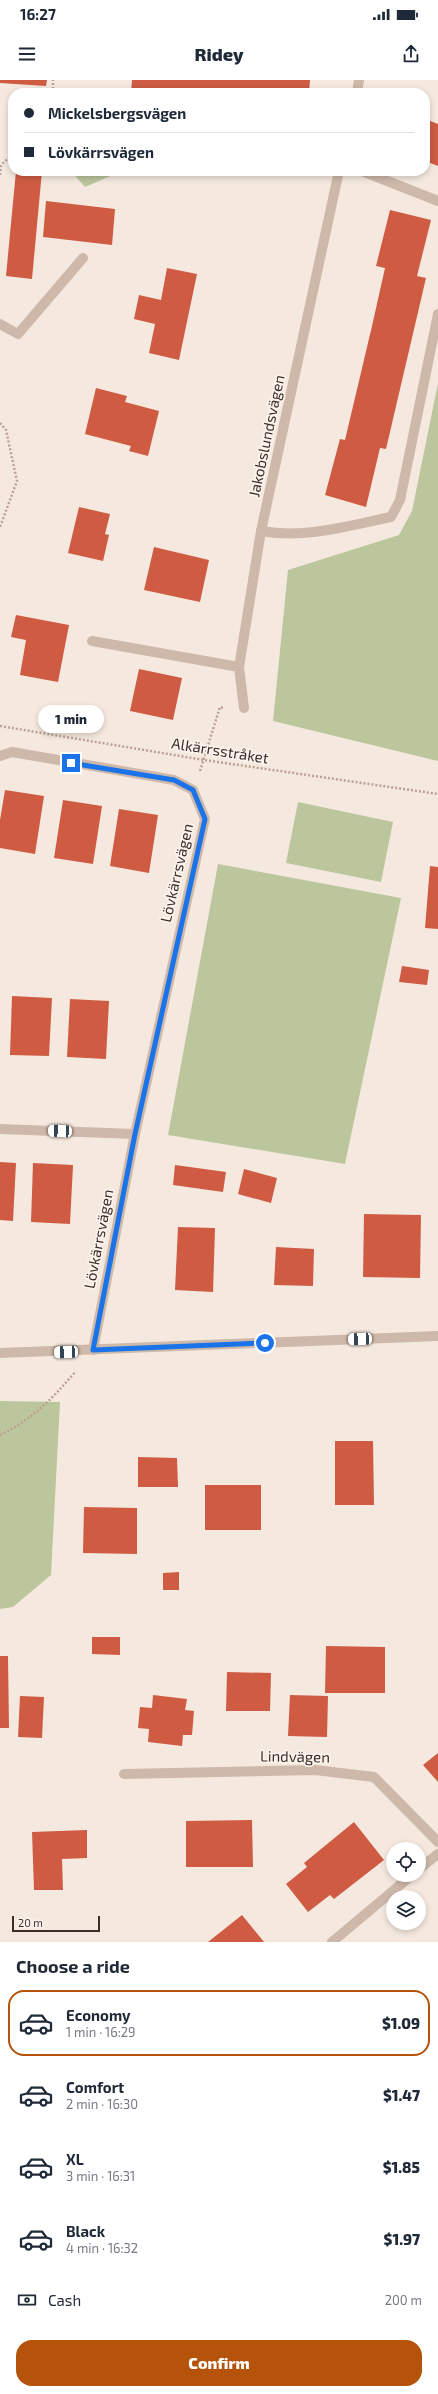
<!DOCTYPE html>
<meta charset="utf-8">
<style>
:root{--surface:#fff;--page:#f6f6f7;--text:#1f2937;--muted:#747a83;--line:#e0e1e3;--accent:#b45309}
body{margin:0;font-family:"Exo 2",sans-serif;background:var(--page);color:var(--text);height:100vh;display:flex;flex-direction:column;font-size:15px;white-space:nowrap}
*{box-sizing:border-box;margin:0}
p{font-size:13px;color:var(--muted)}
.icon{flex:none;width:22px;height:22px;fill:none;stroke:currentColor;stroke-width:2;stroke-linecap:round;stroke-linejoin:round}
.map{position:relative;height:1862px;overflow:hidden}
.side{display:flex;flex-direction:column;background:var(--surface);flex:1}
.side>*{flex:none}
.hud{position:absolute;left:8px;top:8px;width:422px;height:88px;border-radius:16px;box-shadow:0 2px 6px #0003;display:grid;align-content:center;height:88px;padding:0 16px;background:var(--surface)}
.buttons{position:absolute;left:386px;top:1762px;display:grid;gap:8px}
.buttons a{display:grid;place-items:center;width:40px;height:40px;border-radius:50%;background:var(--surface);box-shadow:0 2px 6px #0003;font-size:20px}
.scale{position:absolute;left:12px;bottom:10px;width:88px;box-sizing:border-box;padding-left:4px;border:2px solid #3b2e2a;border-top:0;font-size:11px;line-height:14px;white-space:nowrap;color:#3b2e2a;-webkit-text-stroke:3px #fcf3ec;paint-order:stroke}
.end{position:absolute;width:18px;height:18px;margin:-9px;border:5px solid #1a73e8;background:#fff;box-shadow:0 0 0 2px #fff}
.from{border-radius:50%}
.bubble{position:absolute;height:28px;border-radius:14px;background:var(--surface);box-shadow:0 2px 6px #0003;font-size:13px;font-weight:800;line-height:28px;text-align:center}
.car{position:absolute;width:12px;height:24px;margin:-12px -6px;border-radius:5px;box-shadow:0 0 3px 1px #0007;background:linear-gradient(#fff 24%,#345 0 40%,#fff 0 76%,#345 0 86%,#fff 0)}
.hud b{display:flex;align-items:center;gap:14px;height:38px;font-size:15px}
.hud b+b{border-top:1px solid var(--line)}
.hud i{width:10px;height:10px;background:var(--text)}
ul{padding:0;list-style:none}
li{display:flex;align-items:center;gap:12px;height:66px;margin:0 8px 6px;padding:0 8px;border:2px solid transparent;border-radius:16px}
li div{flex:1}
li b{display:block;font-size:15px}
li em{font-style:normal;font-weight:800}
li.on{border-color:var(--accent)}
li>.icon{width:36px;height:36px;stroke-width:1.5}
h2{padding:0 16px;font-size:18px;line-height:48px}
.pay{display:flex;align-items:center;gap:10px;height:44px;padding:0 16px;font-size:15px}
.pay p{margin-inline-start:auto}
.primary-button{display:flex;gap:8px;margin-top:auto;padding:8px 16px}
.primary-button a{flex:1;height:46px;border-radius:16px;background:var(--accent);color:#fff;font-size:16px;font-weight:800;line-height:46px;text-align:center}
.status{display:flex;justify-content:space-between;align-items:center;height:28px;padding:0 20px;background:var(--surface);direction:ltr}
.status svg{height:11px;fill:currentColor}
header{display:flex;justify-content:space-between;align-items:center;height:52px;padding:0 16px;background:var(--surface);font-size:18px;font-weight:800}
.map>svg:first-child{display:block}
.green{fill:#bbc69d}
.building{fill:#cf5b43}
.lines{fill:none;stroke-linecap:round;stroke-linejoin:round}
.path{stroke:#bba193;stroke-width:2.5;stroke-dasharray:2 2;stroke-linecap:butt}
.service{stroke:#ceb8a9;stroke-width:10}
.minor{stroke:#ceb8a9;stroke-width:10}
.route{stroke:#1a73e8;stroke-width:5}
.labels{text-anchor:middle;stroke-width:3.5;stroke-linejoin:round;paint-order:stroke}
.street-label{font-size:15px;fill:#3b2e2a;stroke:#fcf3ec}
</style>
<div class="status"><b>16:27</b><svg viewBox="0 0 49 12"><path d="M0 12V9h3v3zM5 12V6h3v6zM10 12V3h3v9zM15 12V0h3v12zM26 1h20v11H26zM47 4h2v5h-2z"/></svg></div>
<header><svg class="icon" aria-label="menu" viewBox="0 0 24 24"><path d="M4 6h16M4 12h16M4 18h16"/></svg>Ridey<svg class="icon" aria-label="share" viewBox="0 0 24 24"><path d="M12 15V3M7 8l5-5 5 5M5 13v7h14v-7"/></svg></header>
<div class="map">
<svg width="438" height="1862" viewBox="0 0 438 1862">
<rect width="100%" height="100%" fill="#f5e9df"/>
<g class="green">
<path d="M71,91H122L85,107Z"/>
<path d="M438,303V681L273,641L288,490L399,455L412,431Z"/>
<path d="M298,722L393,742L381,802L286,783Z"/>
<path d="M218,784L401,818L345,1084L168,1055Z"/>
<path d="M0,1321L60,1322L51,1495L13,1527L0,1529Z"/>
</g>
<g class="building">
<path d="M0,0H47L46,6L0,3Z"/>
<path d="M132,0H310L309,13H131Z"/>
<path d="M425,39L438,44V86L425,81Z"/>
<path d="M16,91H42L32,199L6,196Z"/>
<path d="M46,121L115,129L112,165L43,157Z"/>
<path d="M390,130L431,140L417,196L426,198L386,369L380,368L366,427L325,415L340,359L345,360L372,246L385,188L376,186Z"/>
<path d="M167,188L197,194L179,280L149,273L155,244L134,239L139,215L161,220Z"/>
<path d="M96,308L127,316L125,322L159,331L148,376L129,371L131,366L85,354Z"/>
<path d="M79,427L110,434L105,454L109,455L103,481L68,473Z"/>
<path d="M154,467L209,480L200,522L144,510Z"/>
<path d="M16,535L69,545L58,602L20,595L26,560L11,557Z"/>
<path d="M139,589L182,598L173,640L130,631Z"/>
<path d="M5,710L44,716L35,774L0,768V740Z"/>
<path d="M63,720L102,726L93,784L54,778Z"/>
<path d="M119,729L158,735L149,793L110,786Z"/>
<path d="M430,786L438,787V849L425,848Z"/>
<path d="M402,886L429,890L427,905L399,902Z"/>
<path d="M12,916L52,918L49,976L10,975Z"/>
<path d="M70,919L109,921L106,979L67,977Z"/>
<path d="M0,1082L16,1083L13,1141L0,1140Z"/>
<path d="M33,1083L73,1085L70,1144L31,1142Z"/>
<path d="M175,1085L226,1092L223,1112L173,1105Z"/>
<path d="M244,1089L277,1098L271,1123L238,1114Z"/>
<path d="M364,1134L421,1135L420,1198L363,1197Z"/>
<path d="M178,1147L215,1148L213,1212L175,1210Z"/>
<path d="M276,1167L314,1169L313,1206L274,1205Z"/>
<path d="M335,1361H373L374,1425H335Z"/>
<path d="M138,1377L177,1378L178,1407H138Z"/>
<rect x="205" y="1405" width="56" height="45"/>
<path d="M84,1427L137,1428V1474L83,1473Z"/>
<path d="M179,1492V1510H163V1493Z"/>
<path d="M92,1557H120V1575L92,1574Z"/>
<path d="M326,1566L385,1567V1613H325Z"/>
<path d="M0,1576H8L9,1648H0Z"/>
<path d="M227,1592L271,1593L270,1631H226Z"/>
<path d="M153,1615L187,1619L185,1630L194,1631L192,1655H183L182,1666L148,1662L149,1649L138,1648L140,1627L152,1628Z"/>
<path d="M290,1615L328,1616L327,1657L288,1656Z"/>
<path d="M20,1616L44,1617L42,1658L18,1657Z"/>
<path d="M438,1673V1702L423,1685Z"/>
<path d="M252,1740L253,1787H186V1741Z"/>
<path d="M354,1742L384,1780L334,1819L330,1815L308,1832L286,1804L307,1787L304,1783Z"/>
<path d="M87,1750V1778L62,1779L63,1810H34L32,1752Z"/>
<path d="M242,1835L264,1862H208Z"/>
</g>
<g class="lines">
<g class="path">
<path d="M53,13V0"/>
<path d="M0,95L1,85L13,74"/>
<path d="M0,343L6,350L17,401L0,447"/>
<path d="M0,646L204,680L438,714"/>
<path d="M200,691L220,627L224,628"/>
<path d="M0,1355C33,1339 52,1319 76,1291"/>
</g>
<path class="service" d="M0,244L18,254L83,178"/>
<g class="minor">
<path d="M357,13L359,0"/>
<path d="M362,91L438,121"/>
<path d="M261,451C305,459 348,446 391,437L400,420L438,234"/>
<path d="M92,561L239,587"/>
<path d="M244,628L239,587L261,451L339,91"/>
<path d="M0,676L12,672L174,700L193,710L205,739L135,1054L93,1270"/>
<path d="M0,1049L135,1054"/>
<path d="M0,1273L438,1256"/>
<path d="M124,1694L315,1690L374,1697L438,1762"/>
<path d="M419,1789L438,1774"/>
<path d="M332,1862L412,1795"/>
</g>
</g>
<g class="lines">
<path class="route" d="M71,683L174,700L193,710L205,739L135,1054L93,1270L265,1263"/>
</g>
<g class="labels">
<g class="street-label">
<text transform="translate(267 356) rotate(-78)" y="5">Jakobslundsvägen</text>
<text transform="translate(220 671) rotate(9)" y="5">Alkärrsstråket</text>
<text transform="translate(177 793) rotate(-77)" y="5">Lövkärrsvägen</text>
<text transform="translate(99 1159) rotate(-79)" y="5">Lövkärrsvägen</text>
<text transform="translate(295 1677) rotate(1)" y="5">Lindvägen</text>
</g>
</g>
</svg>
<div class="buttons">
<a><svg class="icon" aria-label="locate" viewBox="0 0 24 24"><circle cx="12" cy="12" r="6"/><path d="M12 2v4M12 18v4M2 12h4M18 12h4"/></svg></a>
<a><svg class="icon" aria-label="layers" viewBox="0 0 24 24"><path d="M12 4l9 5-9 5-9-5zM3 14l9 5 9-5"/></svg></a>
</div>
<div class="scale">20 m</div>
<i class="end from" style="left:265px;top:1263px"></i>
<i class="end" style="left:71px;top:683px"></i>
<div class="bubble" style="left:38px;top:625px;width:66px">1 min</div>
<i class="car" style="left:60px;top:1051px;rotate:272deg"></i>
<i class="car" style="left:360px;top:1259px;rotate:268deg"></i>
<i class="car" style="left:66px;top:1272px;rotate:268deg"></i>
<div class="hud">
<b><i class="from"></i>Mickelsbergsvägen</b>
<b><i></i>Lövkärrsvägen</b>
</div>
</div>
<section class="side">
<h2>Choose a ride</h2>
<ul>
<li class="on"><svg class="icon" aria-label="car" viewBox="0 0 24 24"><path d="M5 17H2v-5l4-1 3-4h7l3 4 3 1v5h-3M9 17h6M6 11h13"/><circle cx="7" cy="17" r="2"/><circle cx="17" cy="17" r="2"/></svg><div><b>Economy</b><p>1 min · 16:29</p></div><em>$1.09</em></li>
<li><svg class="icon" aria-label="car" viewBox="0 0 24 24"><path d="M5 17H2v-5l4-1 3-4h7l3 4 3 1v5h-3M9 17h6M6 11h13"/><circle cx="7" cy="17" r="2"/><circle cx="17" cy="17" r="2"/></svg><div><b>Comfort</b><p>2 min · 16:30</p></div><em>$1.47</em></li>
<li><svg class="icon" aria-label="car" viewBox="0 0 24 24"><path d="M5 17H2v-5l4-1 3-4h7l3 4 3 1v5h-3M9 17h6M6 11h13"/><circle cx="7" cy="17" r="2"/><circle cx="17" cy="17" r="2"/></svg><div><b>XL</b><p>3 min · 16:31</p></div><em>$1.85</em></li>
<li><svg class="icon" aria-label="car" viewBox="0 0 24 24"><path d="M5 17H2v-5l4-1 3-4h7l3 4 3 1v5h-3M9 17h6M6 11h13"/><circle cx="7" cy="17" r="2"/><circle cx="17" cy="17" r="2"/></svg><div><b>Black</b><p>4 min · 16:32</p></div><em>$1.97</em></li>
</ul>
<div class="pay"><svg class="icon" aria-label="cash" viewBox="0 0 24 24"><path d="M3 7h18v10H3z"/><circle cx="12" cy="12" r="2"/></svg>Cash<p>200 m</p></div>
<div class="primary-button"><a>Confirm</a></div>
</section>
